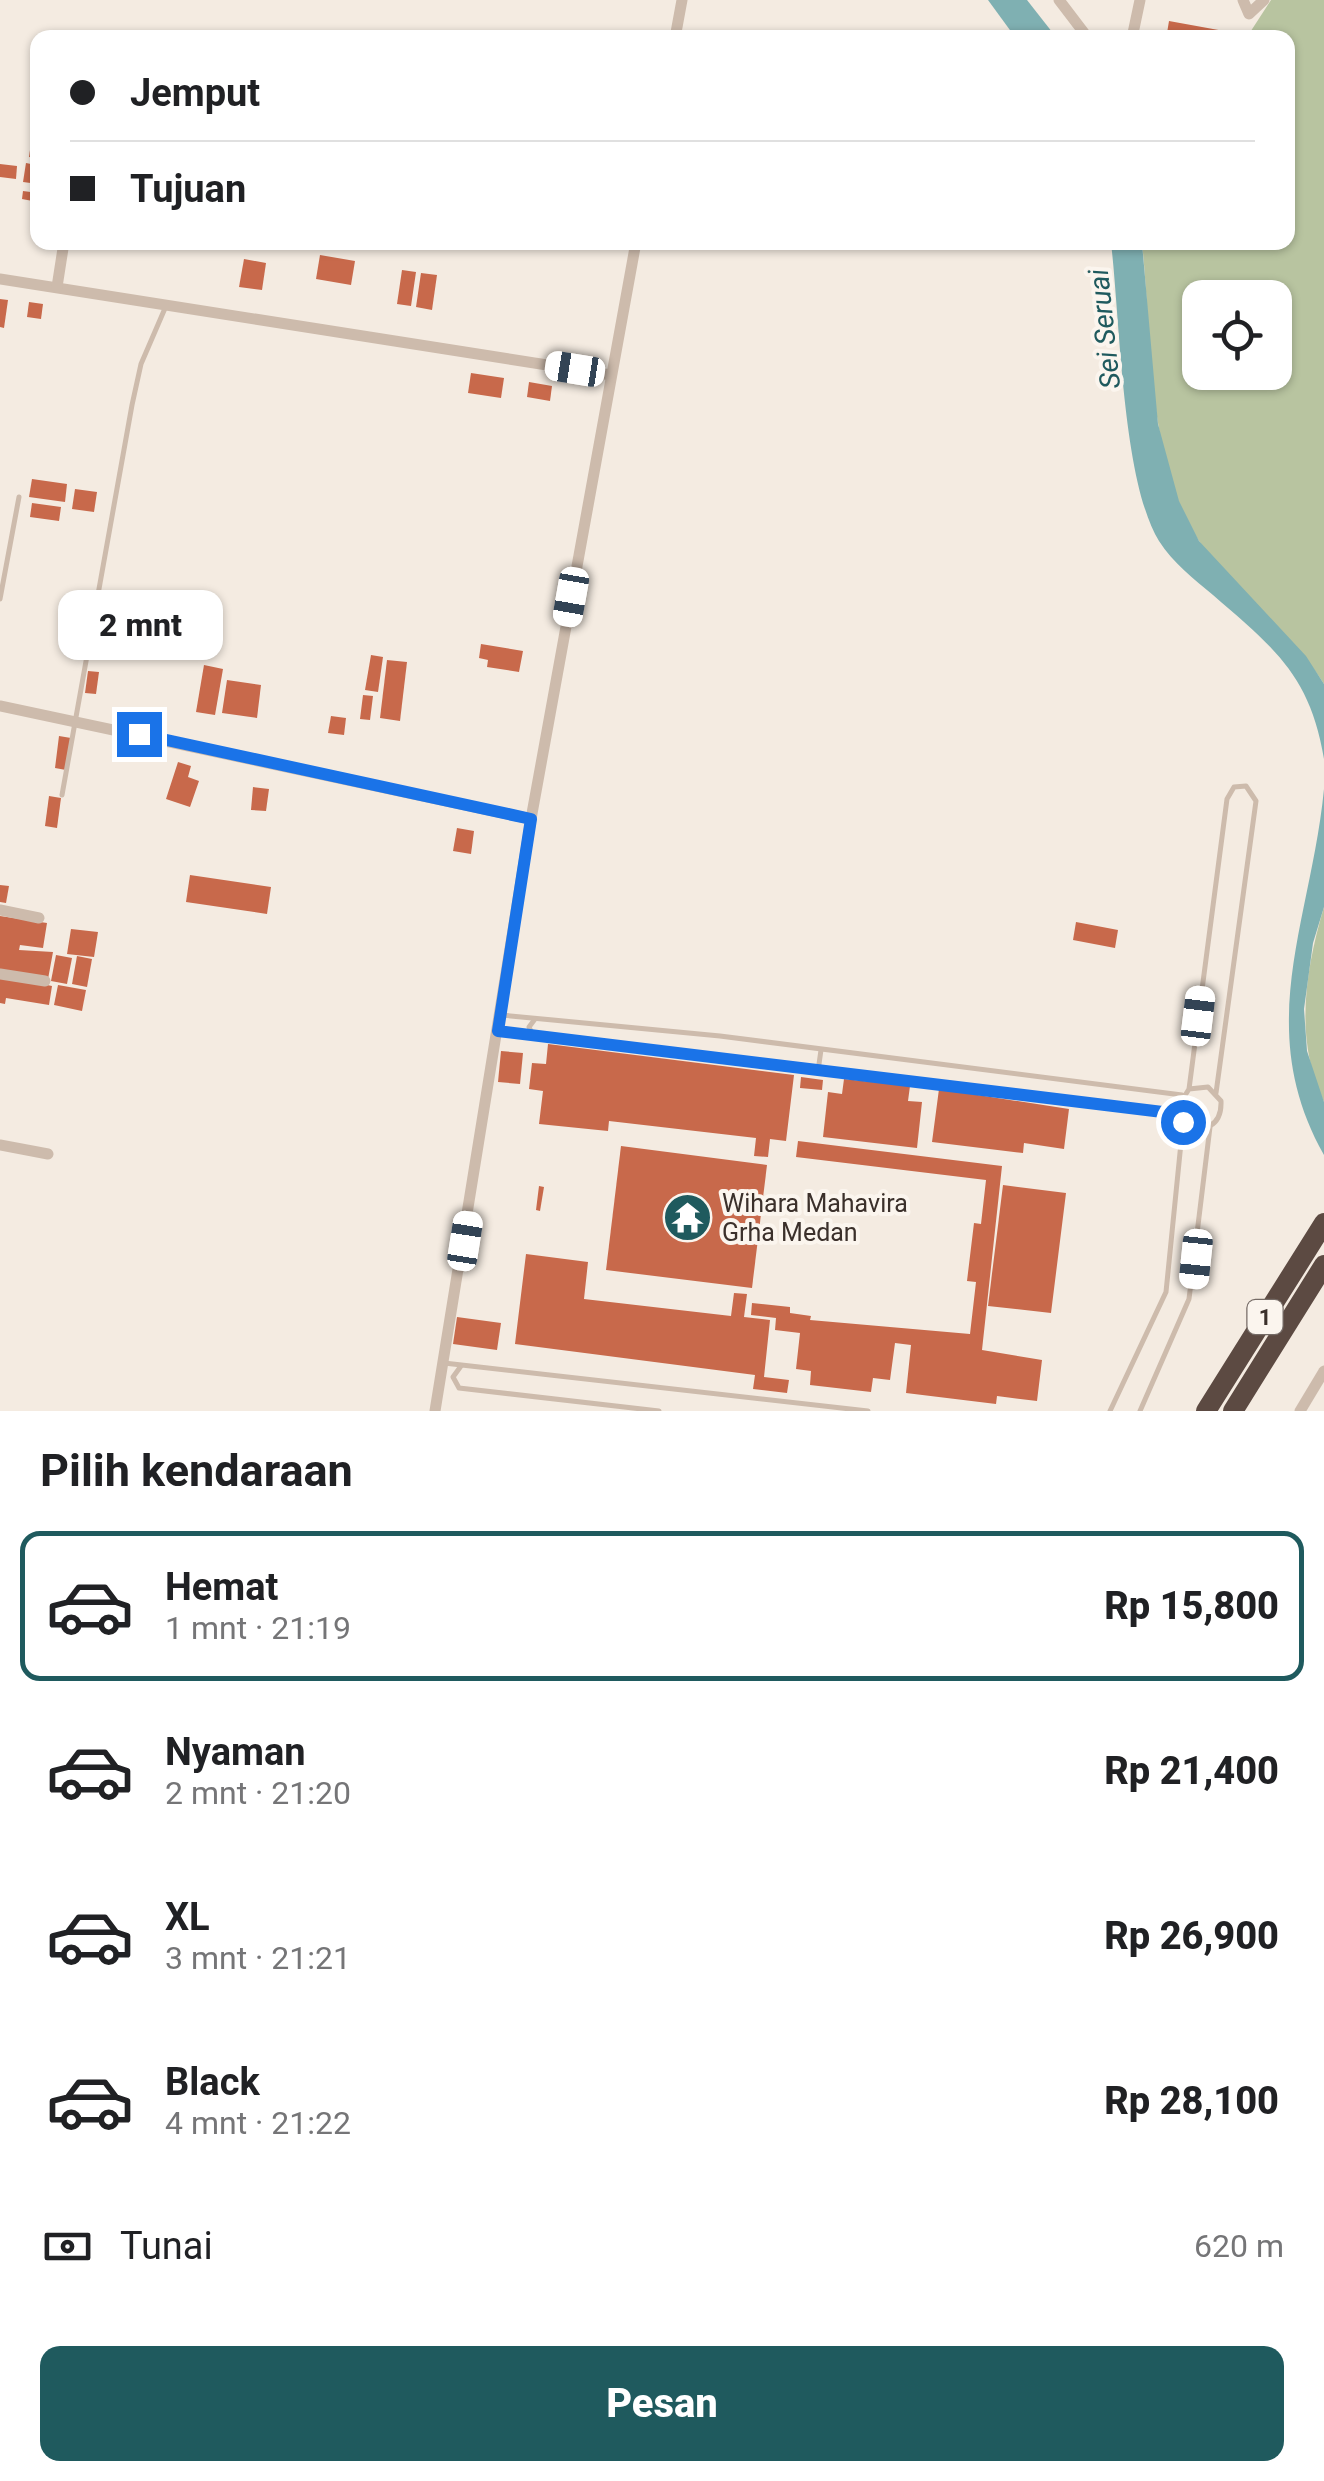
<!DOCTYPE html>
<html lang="id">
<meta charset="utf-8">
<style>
:root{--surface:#fff;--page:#f6f6f6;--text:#202124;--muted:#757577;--line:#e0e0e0;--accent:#1f5a5e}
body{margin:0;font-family:Roboto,sans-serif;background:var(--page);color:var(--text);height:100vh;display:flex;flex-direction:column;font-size:38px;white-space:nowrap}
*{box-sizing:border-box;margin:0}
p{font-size:32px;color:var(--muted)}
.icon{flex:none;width:55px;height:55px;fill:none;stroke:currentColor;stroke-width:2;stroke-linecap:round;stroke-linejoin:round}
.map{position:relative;height:1411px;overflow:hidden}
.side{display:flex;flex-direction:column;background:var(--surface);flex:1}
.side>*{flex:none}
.banner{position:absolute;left:30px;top:30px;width:1265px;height:220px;border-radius:20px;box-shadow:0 2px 8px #0004;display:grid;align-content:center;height:220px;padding:0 40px;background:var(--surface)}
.fabs{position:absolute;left:1182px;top:280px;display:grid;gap:20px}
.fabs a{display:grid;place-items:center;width:110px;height:110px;border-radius:20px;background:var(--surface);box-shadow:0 2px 8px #0004;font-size:50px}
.end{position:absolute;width:45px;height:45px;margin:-22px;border:12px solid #1a73e8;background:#fff;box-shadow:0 0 0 5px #fff}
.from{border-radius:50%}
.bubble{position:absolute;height:70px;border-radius:20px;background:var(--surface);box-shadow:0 2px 8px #0004;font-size:32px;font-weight:800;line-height:70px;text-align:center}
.car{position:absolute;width:30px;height:60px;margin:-30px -15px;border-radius:12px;box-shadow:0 0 8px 2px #0007;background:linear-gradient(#fff 24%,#345 0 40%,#fff 0 76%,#345 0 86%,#fff 0)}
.banner b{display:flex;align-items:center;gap:35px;height:95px;font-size:38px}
.banner b+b{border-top:2px solid var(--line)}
.banner i{width:25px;height:25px;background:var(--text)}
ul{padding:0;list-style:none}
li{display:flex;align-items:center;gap:30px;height:150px;margin:0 20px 15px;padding:0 20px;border:5px solid transparent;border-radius:20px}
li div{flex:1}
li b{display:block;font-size:38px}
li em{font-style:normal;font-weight:800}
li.active{border-color:var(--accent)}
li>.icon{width:90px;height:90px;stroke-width:1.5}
h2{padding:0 40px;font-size:45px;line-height:120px}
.pay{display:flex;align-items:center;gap:25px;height:110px;padding:0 40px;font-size:38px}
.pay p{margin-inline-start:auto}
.action{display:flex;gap:20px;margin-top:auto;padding:20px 40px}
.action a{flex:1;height:115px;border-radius:20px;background:var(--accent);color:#fff;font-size:40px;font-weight:800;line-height:115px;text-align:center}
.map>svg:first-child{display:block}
.green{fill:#b8c4a0;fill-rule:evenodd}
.water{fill:#7fb0b2}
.building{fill:#c8694b}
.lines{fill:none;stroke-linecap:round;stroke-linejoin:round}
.lane{stroke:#cdbbac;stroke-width:5}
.street{stroke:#cdbbac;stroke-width:11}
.highway{stroke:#5c4a42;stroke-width:20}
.route{stroke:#1a73e8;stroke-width:12}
.labels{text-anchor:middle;stroke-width:8;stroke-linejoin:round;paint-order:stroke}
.shield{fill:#fbf5ee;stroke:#756b66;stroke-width:2.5}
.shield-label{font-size:22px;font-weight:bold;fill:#3b302b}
.poi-label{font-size:25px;fill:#3b302b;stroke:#fbf5ee;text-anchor:start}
.water-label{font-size:28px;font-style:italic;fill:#1f5a5e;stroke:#fbf5ee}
</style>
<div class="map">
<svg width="1324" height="1411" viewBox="0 0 1324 1411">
<rect width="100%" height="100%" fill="#f4ebe1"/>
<g class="green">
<path d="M1271,0H1324V684C1289,629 1234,593 1199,541C1146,462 1152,334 1142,243L1288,242V38L1247,37ZM1200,298H1275V372H1200Z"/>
<path d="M1324,907V1102C1294,1040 1305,971 1324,907Z"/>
</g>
<g class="water">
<path d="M988,0H1027L1056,37H1015Z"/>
<path d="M1111,243H1142L1158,424L1179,501L1199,541L1306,656L1324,684V759C1310,675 1274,648 1213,595C1194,579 1173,563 1159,541C1122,481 1120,317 1111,243Z"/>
<path d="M1324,789V907L1313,943L1304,1009L1307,1051L1324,1102V1155C1252,1027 1311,922 1324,789Z"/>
</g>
<g class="building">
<path d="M1169,21L1224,31L1223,38H1150L1151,30L1167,33Z"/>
<path d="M31,143L38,144V158L29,157Z"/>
<path d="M26,163L36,165L38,184L23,182Z"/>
<path d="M0,164L17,166L16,179L0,177Z"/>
<path d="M23,191L38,193V202L22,199Z"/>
<path d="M320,255L355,261L351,285L316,279Z"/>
<path d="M244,259L266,263L262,290L239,287Z"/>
<path d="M402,270L416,272L411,306L397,304Z"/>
<path d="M421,273L437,275L432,310L416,307Z"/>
<path d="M0,299L8,300L4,328L0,327Z"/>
<path d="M29,302L43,304L41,319L27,317Z"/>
<path d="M471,373L504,378L501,398L468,393Z"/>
<path d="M529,382L552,386L550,401L527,397Z"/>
<path d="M32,479L67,484L65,502L29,497Z"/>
<path d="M75,489L97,492L94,512L72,509Z"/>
<path d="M32,503L61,507L59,521L30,517Z"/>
<path d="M481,644L523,651L519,672L487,667L488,660L479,658Z"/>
<path d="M371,655L383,657L378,692L365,690Z"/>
<path d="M387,660L407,662L400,721L380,718Z"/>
<path d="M204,665L223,669L215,715L196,712Z"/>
<path d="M88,671L99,672L96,694L85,693Z"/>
<path d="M227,680L261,685L257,718L222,713Z"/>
<path d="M363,695L373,696L370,720L360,719Z"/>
<path d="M331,716L346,718L344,735L328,733Z"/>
<path d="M59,736L71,738L66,770L55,768Z"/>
<path d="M178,762L191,766L188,777L199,781L190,807L166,799Z"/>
<path d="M253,787L269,789L266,811L251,810Z"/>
<path d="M49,796L61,798L57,828L45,826Z"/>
<path d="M457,828L474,831L471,854L453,851Z"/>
<path d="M190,875L271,887L267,914L186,902Z"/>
<path d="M0,885L9,886L6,903L0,902Z"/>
<path d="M0,916L47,923L43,948L20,945L19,950L53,952L48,979L0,972Z"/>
<path d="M1076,922L1118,930L1115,948L1073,940Z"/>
<path d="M71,929L98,932L94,957L67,954Z"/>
<path d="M56,955L72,958L67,984L51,981Z"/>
<path d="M77,956L92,959L87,987L72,984Z"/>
<path d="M0,975L52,986L49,1005L6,998L5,1004L0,1003Z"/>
<path d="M58,985L86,990L82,1011L54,1005Z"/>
<path d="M548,1044L794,1075L786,1141L770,1139L768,1157L754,1156L756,1138L609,1121L608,1131L539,1124L543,1091L529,1089L532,1063L546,1064Z"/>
<path d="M501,1051L523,1053L520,1084L498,1082Z"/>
<path d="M801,1077L823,1080L822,1090L800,1088Z"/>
<path d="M844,1079L910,1086L908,1101L922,1102L917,1148L823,1137L828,1092L842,1094Z"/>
<path d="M939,1089L1069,1109L1064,1149L1024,1143L1023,1153L932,1142Z"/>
<path d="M798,1141L1002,1166L982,1350L1042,1360L1037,1401L997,1396L996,1404L906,1393L911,1345L895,1343L890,1380L873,1378L871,1392L810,1385L811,1371L796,1369L800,1333L775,1330L776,1318L751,1315L752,1303L790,1307V1313L811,1316L810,1320L970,1334L976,1282L967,1281L974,1223L981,1224L986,1180L796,1157Z"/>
<path d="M621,1146L767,1165L752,1288L606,1270Z"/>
<path d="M1003,1185L1066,1193L1051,1313L988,1306Z"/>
<path d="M539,1186L544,1187L540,1211L536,1210Z"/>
<path d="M526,1254L588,1262L584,1299L731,1316L734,1293L747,1294L744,1317L770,1320L764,1377L789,1380L787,1393L753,1389L755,1375L515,1344Z"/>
<path d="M457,1317L501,1323L497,1350L453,1344Z"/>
</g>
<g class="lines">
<g class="lane">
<path d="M0,599L19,497"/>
<path d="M62,795L132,405L141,364L166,306"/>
<path d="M501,1015L720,1036L1182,1095"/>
<path d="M535,1019L529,1027L533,1035L1179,1114"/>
<path d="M498,1031L530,1035"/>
<path d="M818,1071L821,1050"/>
<path d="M1189,1089L1208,1087L1221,1101C1222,1126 1203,1135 1183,1123L1179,1105L1189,1089L1227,799L1234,787L1246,786L1256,801L1216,1093"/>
<path d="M444,1363L868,1411"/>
<path d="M461,1366L453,1377L459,1388L659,1411"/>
<path d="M1110,1411L1166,1292L1183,1123"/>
<path d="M1140,1411L1189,1299L1210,1127"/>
</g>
<g class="street">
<path d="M1059,0L1088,38"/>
<path d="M1243,0L1249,14L1264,0"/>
<path d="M675,38L682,0"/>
<path d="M1132,38L1140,0"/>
<path d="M0,279L611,375"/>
<path d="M57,287L64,242"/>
<path d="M0,706L531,819"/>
<path d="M0,910L39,918"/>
<path d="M0,974L45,981"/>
<path d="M0,1145L48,1154"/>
<path d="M435,1411L531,819L636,242"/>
<path d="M1300,1411L1324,1371"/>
</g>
<g class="highway">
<path d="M1206,1411L1324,1223"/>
<path d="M1233,1411L1324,1265"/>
</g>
</g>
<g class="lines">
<path class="route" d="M139,734L531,819L498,1031L1179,1114L1183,1122"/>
</g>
<defs>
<symbol id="temple-disc" viewBox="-11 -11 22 22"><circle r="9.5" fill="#1f5a5e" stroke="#fbf5ee"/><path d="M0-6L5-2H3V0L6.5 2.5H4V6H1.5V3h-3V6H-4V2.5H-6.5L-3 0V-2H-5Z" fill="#fff"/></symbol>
</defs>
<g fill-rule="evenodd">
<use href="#temple-disc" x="660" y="1190" width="55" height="55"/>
</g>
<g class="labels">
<rect class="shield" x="1247.5" y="1300" width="35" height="34" rx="8"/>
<g class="shield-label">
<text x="1265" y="1325">1</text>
</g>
<g class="poi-label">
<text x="722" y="1212">Wihara Mahavira<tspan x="722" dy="29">Grha Medan</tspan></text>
</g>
<g class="water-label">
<text transform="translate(1104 329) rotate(-96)" y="10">Sei Seruai</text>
</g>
</g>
</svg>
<div class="fabs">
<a><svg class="icon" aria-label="locate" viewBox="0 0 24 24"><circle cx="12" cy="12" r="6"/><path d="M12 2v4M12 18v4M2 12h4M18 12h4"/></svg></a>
</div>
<i class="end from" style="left:1183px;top:1122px"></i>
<i class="end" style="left:139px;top:734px"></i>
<div class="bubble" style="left:58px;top:590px;width:165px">2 mnt</div>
<i class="car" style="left:575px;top:369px;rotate:279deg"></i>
<i class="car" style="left:571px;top:597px;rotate:190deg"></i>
<i class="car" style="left:1198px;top:1016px;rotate:7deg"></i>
<i class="car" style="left:465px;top:1241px;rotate:9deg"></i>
<i class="car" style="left:1196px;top:1259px;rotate:186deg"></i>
<div class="banner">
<b><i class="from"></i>Jemput</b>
<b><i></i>Tujuan</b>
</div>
</div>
<section class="side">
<h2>Pilih kendaraan</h2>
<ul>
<li class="active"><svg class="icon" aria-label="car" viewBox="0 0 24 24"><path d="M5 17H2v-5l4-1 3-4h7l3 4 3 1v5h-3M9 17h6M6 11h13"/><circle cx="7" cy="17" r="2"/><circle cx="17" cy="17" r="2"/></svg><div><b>Hemat</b><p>1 mnt · 21:19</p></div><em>Rp 15,800</em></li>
<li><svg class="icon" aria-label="car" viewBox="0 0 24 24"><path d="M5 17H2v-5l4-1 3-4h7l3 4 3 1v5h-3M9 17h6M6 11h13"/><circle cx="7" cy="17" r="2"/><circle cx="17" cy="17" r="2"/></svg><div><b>Nyaman</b><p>2 mnt · 21:20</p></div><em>Rp 21,400</em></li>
<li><svg class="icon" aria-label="car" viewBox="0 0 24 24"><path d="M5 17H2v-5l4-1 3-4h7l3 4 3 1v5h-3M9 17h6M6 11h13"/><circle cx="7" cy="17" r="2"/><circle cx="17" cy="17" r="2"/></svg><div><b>XL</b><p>3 mnt · 21:21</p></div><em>Rp 26,900</em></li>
<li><svg class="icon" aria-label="car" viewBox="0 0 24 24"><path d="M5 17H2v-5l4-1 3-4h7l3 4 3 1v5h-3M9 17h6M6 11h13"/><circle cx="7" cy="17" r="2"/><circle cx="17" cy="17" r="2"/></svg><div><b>Black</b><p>4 mnt · 21:22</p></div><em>Rp 28,100</em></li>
</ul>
<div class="pay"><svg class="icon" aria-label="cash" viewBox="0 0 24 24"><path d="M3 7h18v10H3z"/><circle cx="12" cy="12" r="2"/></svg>Tunai<p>620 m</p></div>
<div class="action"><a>Pesan</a></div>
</section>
